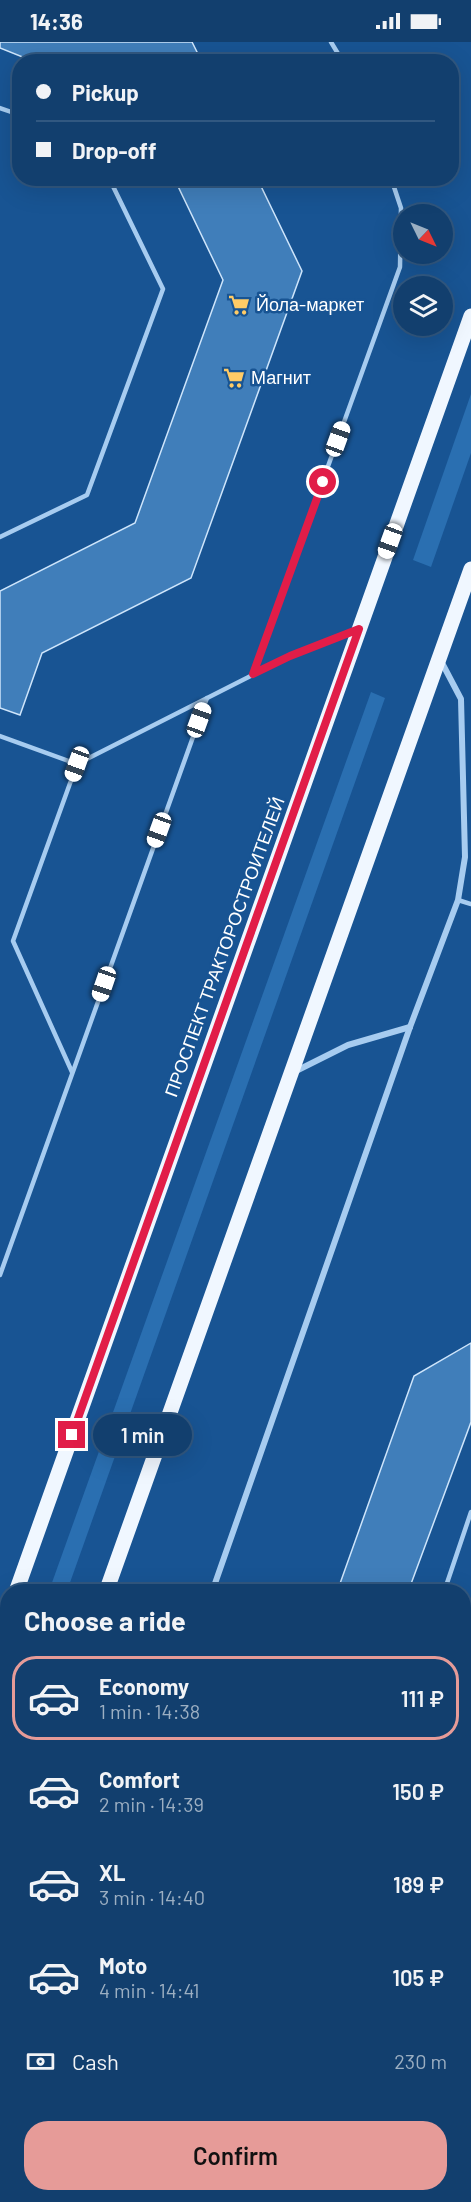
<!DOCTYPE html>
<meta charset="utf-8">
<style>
:root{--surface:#123f6e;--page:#1b4673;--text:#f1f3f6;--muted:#9cafc2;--line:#315881;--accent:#e69b98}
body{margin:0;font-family:Barlow,sans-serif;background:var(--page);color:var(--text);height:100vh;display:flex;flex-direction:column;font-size:22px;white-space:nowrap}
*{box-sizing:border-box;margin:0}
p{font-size:20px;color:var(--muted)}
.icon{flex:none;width:33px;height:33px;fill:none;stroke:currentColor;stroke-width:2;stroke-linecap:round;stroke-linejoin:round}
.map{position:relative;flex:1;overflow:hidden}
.sheet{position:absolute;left:0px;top:1542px;width:471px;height:618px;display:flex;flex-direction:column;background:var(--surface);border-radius:24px 24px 0 0;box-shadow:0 6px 24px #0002,0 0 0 2px var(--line)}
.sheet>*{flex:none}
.banner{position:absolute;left:12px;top:12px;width:447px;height:132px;border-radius:24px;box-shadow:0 6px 24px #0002,0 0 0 2px var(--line);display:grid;align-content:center;height:132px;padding:0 24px;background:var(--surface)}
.needle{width:39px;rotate:133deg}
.buttons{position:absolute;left:393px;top:162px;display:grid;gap:12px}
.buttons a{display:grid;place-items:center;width:60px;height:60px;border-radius:50%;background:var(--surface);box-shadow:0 6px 24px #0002,0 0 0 2px var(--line);font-size:30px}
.end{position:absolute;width:27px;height:27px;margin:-14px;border:8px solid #e11d48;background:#fff;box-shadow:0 0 0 3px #fff}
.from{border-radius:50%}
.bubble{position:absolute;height:42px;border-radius:21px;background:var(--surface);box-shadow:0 6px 24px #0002,0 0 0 2px var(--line);font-size:20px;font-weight:600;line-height:42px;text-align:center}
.car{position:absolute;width:18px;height:36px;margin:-18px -9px;border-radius:8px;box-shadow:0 0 4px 2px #0007;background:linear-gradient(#fff 24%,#345 0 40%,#fff 0 76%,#345 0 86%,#fff 0)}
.banner b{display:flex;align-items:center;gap:21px;height:57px;font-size:22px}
.banner b+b{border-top:2px solid var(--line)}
.banner i{width:15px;height:15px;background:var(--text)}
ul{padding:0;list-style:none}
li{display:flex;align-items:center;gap:18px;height:84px;margin:0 12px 9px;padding:0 12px;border:3px solid transparent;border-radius:24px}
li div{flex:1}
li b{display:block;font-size:22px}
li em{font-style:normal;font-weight:600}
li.selected{border-color:var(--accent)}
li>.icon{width:54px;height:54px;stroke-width:1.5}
h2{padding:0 24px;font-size:27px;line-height:72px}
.pay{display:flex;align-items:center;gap:15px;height:66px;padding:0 24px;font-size:22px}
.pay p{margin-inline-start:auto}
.action{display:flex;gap:12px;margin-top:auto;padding:12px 24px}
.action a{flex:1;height:69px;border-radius:24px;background:var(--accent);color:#111;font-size:24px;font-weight:600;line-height:69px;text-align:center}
.status{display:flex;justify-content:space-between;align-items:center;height:42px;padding:0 30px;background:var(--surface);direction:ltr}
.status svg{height:16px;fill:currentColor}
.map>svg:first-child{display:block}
.green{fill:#2a6fb1}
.building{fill:#407eba;stroke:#cee5fb;stroke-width:1.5}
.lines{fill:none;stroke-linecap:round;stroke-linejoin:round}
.service{stroke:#a7ccf0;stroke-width:4.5}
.minor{stroke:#a7ccf0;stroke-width:6}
.primary{stroke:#f0f7ff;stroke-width:15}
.route{stroke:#e11d48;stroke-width:8}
.labels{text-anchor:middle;stroke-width:5;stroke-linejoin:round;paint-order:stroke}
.poi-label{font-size:18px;fill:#fff;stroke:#185493;text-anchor:start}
.street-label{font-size:18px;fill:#fff;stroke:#185493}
</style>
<div class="status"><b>14:36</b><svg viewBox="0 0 49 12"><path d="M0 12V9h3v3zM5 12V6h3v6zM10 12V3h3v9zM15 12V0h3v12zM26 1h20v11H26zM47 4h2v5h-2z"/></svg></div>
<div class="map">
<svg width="471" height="2160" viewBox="0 0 471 2160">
<rect width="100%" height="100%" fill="#185493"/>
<g class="green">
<path d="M471,352V411L431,525L413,518Z"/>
<path d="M371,650L385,656L67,1549H49Z"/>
<path d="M7,1666V1718L0,1739V1687Z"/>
</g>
<g class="building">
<path d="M0,0H192L202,20H35L0,6Z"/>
<path d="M174,136H257L302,229L191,536L42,611L20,673L0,666V549L135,481L223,238Z"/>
<path d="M471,1301V1380L408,1550H337L414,1334Z"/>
<path d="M464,1899L471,1902V1973L464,1970Z"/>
<path d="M212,2152H288L285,2160H210Z"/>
</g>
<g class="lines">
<g class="service">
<path d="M331,0L343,20"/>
<path d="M0,66L20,73"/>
<path d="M0,495L87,453L163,247L109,136"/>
<path d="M253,632L400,225L401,166L391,136"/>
<path d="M0,694L77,722L13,899L72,1030"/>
<path d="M77,722L290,614L356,588"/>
<path d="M458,858L471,862"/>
<path d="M0,1233L207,656"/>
<path d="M444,1550L471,1470"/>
<path d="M464,1866L471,1869"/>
<path d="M464,2010L471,2013"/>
<path d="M306,2160L309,2152"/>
</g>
<g class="minor">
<path d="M294,1030L348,1003L410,985"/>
<path d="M212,1550L410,985L458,858L465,815L461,657L441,619"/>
<path d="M0,2147L8,2126"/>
</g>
<g class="primary">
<path d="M16,1550L471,274"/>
<path d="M106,1550L471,527"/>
<path d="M0,1595L8,1573"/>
<path d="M0,1848L8,1827"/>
</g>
</g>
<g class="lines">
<path class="route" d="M72,1393L359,587L290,614L253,632L323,440"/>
</g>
<defs>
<symbol id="supermarket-bare" viewBox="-9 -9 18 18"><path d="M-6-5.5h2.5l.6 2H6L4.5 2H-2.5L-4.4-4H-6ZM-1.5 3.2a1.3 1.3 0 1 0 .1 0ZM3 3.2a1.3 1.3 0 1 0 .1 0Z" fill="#ffcb66" stroke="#185493" stroke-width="2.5" paint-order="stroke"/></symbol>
</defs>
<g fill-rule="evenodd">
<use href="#supermarket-bare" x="224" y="248" width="30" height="30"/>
<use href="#supermarket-bare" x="219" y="321" width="30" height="30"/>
</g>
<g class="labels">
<g class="poi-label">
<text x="256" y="269">Йола-маркет</text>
<text x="251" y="342">Магнит</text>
</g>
<g class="street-label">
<text transform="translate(225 905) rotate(-70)" y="6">ПРОСПЕКТ ТРАКТОРОСТРОИТЕЛЕЙ</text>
</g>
</g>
</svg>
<div class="buttons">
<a><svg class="needle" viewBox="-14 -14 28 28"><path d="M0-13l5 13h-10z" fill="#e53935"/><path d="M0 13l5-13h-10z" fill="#9cafc2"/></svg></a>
<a><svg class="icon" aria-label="layers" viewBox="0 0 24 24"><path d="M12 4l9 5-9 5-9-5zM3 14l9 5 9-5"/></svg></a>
</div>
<i class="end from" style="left:323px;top:440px"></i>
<i class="end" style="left:72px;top:1393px"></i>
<div class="bubble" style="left:93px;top:1372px;width:99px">1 min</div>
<i class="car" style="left:338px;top:397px;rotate:20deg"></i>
<i class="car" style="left:390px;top:499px;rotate:200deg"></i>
<i class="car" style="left:199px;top:678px;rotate:20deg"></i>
<i class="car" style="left:77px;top:722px;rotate:200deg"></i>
<i class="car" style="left:159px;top:788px;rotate:200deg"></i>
<i class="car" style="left:104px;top:942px;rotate:199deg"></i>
<div class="banner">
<b><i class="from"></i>Pickup</b>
<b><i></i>Drop-off</b>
</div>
<section class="sheet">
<h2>Choose a ride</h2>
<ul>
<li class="selected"><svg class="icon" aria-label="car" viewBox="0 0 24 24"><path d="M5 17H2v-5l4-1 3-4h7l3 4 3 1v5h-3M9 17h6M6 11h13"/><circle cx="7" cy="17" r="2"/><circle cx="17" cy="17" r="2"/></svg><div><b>Economy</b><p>1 min · 14:38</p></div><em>111 ₽</em></li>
<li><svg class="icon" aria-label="car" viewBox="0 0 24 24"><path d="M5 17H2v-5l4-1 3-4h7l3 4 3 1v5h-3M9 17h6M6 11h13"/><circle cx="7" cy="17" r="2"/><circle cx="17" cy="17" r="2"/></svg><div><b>Comfort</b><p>2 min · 14:39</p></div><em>150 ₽</em></li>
<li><svg class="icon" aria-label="car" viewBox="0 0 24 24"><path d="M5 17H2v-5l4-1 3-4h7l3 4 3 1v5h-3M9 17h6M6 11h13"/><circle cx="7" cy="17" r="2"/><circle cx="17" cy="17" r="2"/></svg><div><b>XL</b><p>3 min · 14:40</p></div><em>189 ₽</em></li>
<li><svg class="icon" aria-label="car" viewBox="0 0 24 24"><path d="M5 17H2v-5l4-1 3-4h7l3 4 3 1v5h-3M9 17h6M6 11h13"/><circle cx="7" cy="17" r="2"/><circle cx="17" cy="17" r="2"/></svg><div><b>Moto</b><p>4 min · 14:41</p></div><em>105 ₽</em></li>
</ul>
<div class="pay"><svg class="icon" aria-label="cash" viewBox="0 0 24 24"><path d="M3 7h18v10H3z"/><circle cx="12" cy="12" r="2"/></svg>Cash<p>230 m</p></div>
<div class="action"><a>Confirm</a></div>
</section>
</div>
